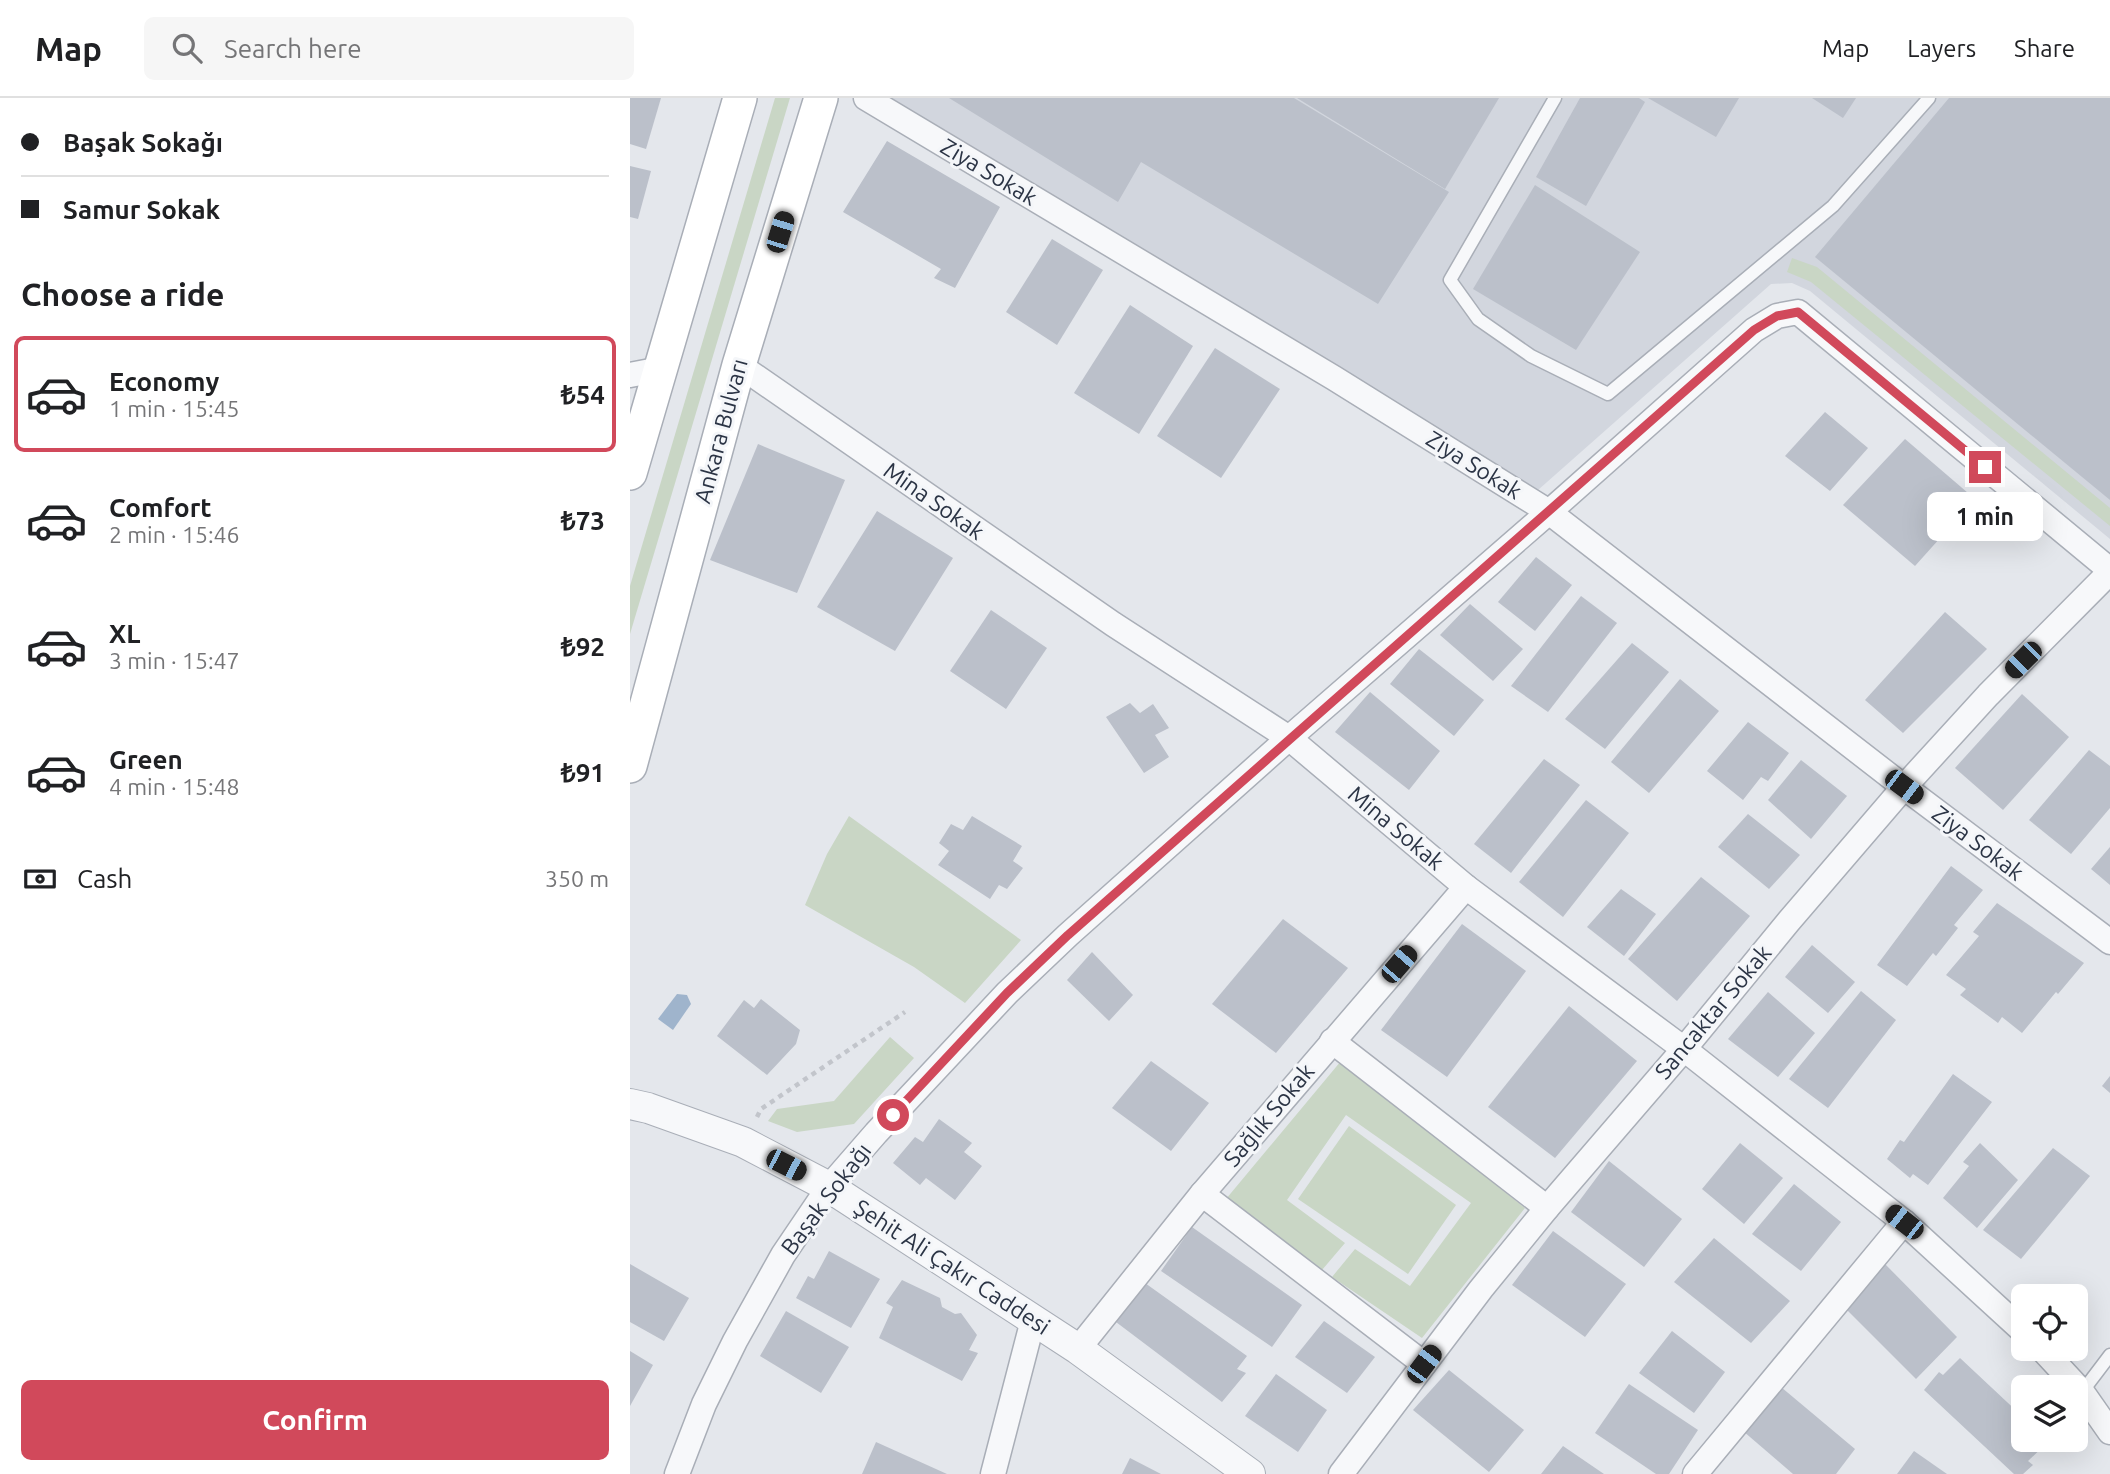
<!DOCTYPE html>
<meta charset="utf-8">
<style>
:root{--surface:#fff;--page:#f6f6f6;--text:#202124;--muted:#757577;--line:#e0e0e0;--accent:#d1495b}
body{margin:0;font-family:Ubuntu,sans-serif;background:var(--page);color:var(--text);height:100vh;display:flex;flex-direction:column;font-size:26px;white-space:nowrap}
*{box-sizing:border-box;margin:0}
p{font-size:23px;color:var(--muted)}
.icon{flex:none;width:38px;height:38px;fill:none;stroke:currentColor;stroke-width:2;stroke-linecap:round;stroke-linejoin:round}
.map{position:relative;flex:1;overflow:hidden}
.details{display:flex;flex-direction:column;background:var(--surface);width:630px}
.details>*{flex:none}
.guide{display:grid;align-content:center;height:154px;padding:0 21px;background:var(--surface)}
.buttons{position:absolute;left:1381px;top:1186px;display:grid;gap:14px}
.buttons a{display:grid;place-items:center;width:77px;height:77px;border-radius:10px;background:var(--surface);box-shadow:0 7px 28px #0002;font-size:35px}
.end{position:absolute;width:32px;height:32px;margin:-16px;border:9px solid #d1495b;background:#fff;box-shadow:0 0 0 4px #fff}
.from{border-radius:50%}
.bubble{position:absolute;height:49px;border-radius:10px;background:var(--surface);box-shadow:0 7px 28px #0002;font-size:23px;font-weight:600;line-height:49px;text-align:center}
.car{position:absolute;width:21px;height:42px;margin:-21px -10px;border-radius:9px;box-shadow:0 0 5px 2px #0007;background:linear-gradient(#222 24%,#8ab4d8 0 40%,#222 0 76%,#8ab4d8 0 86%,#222 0)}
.guide b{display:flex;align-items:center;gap:24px;height:66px;font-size:26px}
.guide b+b{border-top:2px solid var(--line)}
.guide i{width:18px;height:18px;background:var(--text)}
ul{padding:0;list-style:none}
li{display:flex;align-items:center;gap:21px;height:116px;margin:0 14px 10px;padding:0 7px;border:4px solid transparent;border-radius:10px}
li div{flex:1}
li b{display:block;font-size:26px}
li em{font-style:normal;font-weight:600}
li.on{border-color:var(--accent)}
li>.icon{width:63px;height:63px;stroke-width:1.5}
h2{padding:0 21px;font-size:32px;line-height:84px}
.pay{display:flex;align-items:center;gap:18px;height:77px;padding:0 21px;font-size:26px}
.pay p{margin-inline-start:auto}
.button{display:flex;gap:14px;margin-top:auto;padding:14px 21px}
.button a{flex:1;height:80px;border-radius:10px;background:var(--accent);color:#fff;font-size:28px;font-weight:600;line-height:80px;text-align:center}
header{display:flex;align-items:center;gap:42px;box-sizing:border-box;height:98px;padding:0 35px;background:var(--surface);border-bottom:2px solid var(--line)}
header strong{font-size:33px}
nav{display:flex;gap:38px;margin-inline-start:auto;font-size:24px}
.search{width:490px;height:63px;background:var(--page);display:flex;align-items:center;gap:18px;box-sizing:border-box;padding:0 24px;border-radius:10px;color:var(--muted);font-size:26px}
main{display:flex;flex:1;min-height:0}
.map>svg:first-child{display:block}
.built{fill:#d2d6de}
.green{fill:#c9d6c5}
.water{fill:#9fb4cc}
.building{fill:#bbc0ca}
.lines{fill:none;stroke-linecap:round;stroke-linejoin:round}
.service-casing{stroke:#a9aeb7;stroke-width:15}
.minor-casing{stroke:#a9aeb7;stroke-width:27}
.tertiary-casing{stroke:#a9aeb7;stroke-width:32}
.secondary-casing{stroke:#a9aeb7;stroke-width:36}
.path{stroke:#c2c5cb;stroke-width:4.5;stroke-dasharray:5 5;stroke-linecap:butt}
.service{stroke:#f7f8fa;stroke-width:12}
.minor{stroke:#f7f8fa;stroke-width:24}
.tertiary{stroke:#f7f8fa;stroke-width:30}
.secondary{stroke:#fff;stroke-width:33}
.route{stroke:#d1495b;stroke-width:9}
.labels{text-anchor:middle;stroke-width:6;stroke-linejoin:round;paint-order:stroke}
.street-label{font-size:23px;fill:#2b3445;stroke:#f4f6f9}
</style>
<header>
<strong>Map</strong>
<div class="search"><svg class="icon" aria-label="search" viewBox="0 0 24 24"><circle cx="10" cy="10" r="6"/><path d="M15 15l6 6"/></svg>Search here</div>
<nav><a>Map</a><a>Layers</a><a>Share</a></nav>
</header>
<main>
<section class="details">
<div class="guide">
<b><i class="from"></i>Başak Sokağı</b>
<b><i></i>Samur Sokak</b>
</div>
<h2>Choose a ride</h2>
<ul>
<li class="on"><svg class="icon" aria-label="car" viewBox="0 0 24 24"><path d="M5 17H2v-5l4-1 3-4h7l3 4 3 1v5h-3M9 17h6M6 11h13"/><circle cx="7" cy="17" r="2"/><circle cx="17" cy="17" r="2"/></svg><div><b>Economy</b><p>1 min · 15:45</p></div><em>₺54</em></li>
<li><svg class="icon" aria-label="car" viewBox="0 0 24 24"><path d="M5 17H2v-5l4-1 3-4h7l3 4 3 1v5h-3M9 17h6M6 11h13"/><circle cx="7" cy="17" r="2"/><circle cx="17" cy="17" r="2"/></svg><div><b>Comfort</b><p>2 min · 15:46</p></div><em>₺73</em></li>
<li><svg class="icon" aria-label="car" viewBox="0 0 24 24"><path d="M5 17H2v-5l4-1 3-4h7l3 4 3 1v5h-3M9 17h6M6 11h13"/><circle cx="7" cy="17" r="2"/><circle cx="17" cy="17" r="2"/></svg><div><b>XL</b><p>3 min · 15:47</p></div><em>₺92</em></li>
<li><svg class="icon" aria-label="car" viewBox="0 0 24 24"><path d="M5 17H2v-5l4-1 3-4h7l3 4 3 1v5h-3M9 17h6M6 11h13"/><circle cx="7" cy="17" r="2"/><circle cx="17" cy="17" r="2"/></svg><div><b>Green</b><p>4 min · 15:48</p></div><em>₺91</em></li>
</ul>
<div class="pay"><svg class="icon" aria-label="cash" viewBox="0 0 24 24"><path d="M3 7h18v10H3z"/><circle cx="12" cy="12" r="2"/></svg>Cash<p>350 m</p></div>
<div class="button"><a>Confirm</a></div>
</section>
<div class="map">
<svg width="1480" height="1376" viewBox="0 0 1480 1376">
<rect width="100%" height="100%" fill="#e4e7ec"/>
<path class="built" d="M250,0H1480V441L1180,193L1162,185L1141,186L908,392L714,273Z"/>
<g class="green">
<path d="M145,0H160L0,536V488Z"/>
<path d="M1162,160L1187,169L1480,410V428L1181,184L1157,174Z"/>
<path d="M219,718L391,842L335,905L284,869L175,807L197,756Z"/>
<path d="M260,939L284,960L224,1026L167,1034L138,1023L147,1011L204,1003Z"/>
<path d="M711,963L895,1110L792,1240L702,1179L725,1151L780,1188L841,1105L716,1017L657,1102L715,1145L692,1172L596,1101Z"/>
<path d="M719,1028L826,1107L778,1176L668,1101Z"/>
</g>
<path class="water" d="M47,896L57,897L61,906L43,932L28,921Z"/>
<g class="building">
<path d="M0,0H31L16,51L0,46Z"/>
<path d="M319,0H664L819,94L748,206L511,64L488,104Z"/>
<path d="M667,0H869L815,91Z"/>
<path d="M950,0H1009L1015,4L956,108L906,79Z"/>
<path d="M1018,0H1109L1086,39Z"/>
<path d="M1182,0H1226L1213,20Z"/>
<path d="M1319,0H1480V402L1185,159Z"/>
<path d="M257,43L370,109L325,190L304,180L311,171L213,114Z"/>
<path d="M0,68L21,73L8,121L0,119Z"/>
<path d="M905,87L1010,154L946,252L843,191Z"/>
<path d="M422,141L473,172L427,247L376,214Z"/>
<path d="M500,207L563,248L509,336L444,295Z"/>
<path d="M585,250L650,291L591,380L527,338Z"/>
<path d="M1195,314L1238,350L1200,393L1155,358Z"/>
<path d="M1275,341L1345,401L1285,468L1213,407Z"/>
<path d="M128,346L215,382L167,495L80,462Z"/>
<path d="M247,413L323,460L265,553L187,509Z"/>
<path d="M906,459L942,487L905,533L868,504Z"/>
<path d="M951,498L987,525L918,614L881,588Z"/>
<path d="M840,506L893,551L863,583L810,537Z"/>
<path d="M361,512L417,550L376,611L320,573Z"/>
<path d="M1315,514L1357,551L1273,635L1235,602Z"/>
<path d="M1002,545L1039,574L975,651L935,621Z"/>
<path d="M789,551L854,602L824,638L760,586Z"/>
<path d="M1050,581L1089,613L1019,695L981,664Z"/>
<path d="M740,594L810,653L779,692L705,634Z"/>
<path d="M1392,596L1439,639L1373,712L1325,670Z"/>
<path d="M500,605L510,615L523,606L539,630L525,637L539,659L514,675L476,619Z"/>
<path d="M1118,624L1159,655L1138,683L1131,679L1113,702L1077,673Z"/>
<path d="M1459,652L1480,668V710L1441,756L1399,722Z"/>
<path d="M914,661L950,687L881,775L844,746Z"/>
<path d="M1171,662L1217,698L1181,741L1138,702Z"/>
<path d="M956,702L999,735L933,819L889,784Z"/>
<path d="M1118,716L1170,757L1139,791L1088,749Z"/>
<path d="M342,718L392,748L383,763L393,770L377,791L369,787L360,801L308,767L319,753L309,745L321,726L333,732Z"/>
<path d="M1480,749V787L1461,771Z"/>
<path d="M1321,768L1353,792L1324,827L1328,830L1306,858L1303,855L1277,888L1247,867Z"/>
<path d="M1071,779L1120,818L1047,903L998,861Z"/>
<path d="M991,791L1026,816L994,858L957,829Z"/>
<path d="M1367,805L1454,865L1428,896L1426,894L1392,935L1372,919L1368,925L1330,897L1336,891L1316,877L1349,838L1343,834Z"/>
<path d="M653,821L718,870L646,955L582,906Z"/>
<path d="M832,826L896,873L817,979L751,932Z"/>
<path d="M1182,847L1225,884L1198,915L1155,879Z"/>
<path d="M462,854L503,897L479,923L437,882Z"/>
<path d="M1231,893L1266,922L1198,1010L1159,981Z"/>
<path d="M1138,894L1185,935L1148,979L1098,941Z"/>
<path d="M131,901L170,932L166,946L137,977L87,938L114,902L124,910Z"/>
<path d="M939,908L1007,963L925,1060L858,1009Z"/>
<path d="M521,963L579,1005L541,1053L482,1010Z"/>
<path d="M1323,976L1362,1004L1298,1087L1283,1076L1280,1080L1257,1061L1270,1042L1274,1044Z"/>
<path d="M1480,978V995L1472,988Z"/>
<path d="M309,1021L342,1045L334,1054L352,1068L325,1102L296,1080L290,1087L263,1065L285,1039L293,1044Z"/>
<path d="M1110,1045L1153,1080L1114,1126L1072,1091Z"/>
<path d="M1350,1045L1388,1082L1347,1130L1313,1100L1339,1068L1333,1064Z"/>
<path d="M1423,1050L1460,1078L1391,1161L1353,1132Z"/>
<path d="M979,1063L1052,1121L1014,1169L941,1114Z"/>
<path d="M1164,1086L1211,1124L1171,1173L1122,1136Z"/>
<path d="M562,1129L672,1207L642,1249L531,1173Z"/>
<path d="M923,1133L996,1186L955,1239L882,1187Z"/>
<path d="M1084,1140L1160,1203L1121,1245L1044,1184Z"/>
<path d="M199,1153L250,1181L221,1230L166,1200L178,1178L184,1181Z"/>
<path d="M0,1166L59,1200L34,1243L0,1224Z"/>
<path d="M1255,1166L1327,1239L1286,1281L1215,1210Z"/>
<path d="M272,1182L310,1200L312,1209L325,1216L331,1215L347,1237L339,1252L348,1255L332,1283L249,1240L263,1209L256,1205Z"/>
<path d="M515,1185L617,1258L607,1271L616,1275L592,1304L482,1221Z"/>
<path d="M156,1213L219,1249L191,1295L130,1258Z"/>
<path d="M694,1223L745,1259L717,1295L665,1259Z"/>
<path d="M1042,1233L1095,1274L1064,1315L1009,1275Z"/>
<path d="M0,1253L23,1267L0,1308Z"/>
<path d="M1330,1260L1393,1319V1342L1418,1344L1398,1363L1403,1367L1393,1376H1384L1294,1292L1309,1274L1313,1277Z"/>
<path d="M819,1272L894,1332L859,1374L783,1312Z"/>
<path d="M646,1276L697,1312L668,1354L615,1318Z"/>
<path d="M999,1286L1068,1332L1039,1376H1026L965,1335Z"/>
<path d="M1151,1289L1225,1351L1206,1376H1163L1113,1333Z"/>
<path d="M246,1344L317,1376H232Z"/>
<path d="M933,1348L974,1376H911Z"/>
<path d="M1284,1353L1317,1376H1267Z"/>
<path d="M500,1360L531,1376H492Z"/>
</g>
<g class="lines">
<defs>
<g id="service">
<path d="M925,0L820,182L848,221L901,258L978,296L1203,108L1299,0"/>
<path d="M1452,1294L1480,1257"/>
</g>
<g id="minor">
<path d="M236,0L704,280L919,414L1274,689L1480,844"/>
<path d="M109,267L483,526L659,640L836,789L1054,951L1274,1124L1393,1233"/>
<path d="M0,277L31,271"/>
<path d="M702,943L917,1110"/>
<path d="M572,1096L794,1266"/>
<path d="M448,1251L572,1096L836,789"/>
<path d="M1412,1251L1452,1294L1480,1334"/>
<path d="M47,1376L74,1306L105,1243L153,1157L199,1089L246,1035L377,895L438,837L659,640L919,414L1124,232L1147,218L1168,214L1480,472"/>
<path d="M363,1376L403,1222"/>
<path d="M711,1376L851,1191L917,1110L1054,951L1159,823L1274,689L1358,597L1480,474"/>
<path d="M1065,1376L1274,1124"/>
</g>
<path id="tertiary" d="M0,1006L18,1010L113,1044L199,1089L448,1251L620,1376"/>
<g id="secondary">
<path d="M0,375L110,0"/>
<path d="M0,668L109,267L191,0"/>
</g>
</defs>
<use href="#service" class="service-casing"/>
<use href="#minor" class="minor-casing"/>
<use href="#tertiary" class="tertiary-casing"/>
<use href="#secondary" class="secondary-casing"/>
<path class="path" d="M127,1019L131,1011L275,914"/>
<use href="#service" class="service"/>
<use href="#minor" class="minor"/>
<use href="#tertiary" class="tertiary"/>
<use href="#secondary" class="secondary"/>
</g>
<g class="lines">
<path class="route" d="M263,1017L377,895L438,837L1124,232L1147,218L1168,214L1355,369"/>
</g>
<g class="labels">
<g class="street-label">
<text transform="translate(359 74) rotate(31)" y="8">Ziya Sokak</text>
<text transform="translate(91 333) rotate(-75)" y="8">Ankara Bulvarı</text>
<text transform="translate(844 367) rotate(32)" y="8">Ziya Sokak</text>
<text transform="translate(304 403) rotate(35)" y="8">Mina Sokak</text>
<text transform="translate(766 730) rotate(40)" y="8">Mina Sokak</text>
<text transform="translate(1348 745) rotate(37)" y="8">Ziya Sokak</text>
<text transform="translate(1083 914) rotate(-50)" y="8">Sancaktar Sokak</text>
<text transform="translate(639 1017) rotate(-50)" y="8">Sağlık Sokak</text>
<text transform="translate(196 1101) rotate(-53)" y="8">Başak Sokağı</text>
<text transform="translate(322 1169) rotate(33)" y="8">Şehit Ali Çakır Caddesi</text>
</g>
</g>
</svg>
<div class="buttons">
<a><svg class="icon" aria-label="locate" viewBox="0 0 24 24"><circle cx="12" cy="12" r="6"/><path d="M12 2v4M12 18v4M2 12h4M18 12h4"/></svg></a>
<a><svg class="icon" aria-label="layers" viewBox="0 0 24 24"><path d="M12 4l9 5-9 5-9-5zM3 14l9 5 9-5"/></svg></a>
</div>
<i class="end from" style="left:263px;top:1017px"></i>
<i class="end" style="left:1355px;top:369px"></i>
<div class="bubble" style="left:1297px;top:394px;width:116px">1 min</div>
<i class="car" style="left:150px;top:134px;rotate:17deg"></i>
<i class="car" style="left:1393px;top:562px;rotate:225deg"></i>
<i class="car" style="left:1274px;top:689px;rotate:127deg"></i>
<i class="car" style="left:769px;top:866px;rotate:41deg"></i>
<i class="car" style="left:156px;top:1067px;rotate:117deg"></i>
<i class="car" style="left:1274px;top:1124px;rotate:308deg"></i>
<i class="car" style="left:794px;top:1266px;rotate:37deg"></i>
</div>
</main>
